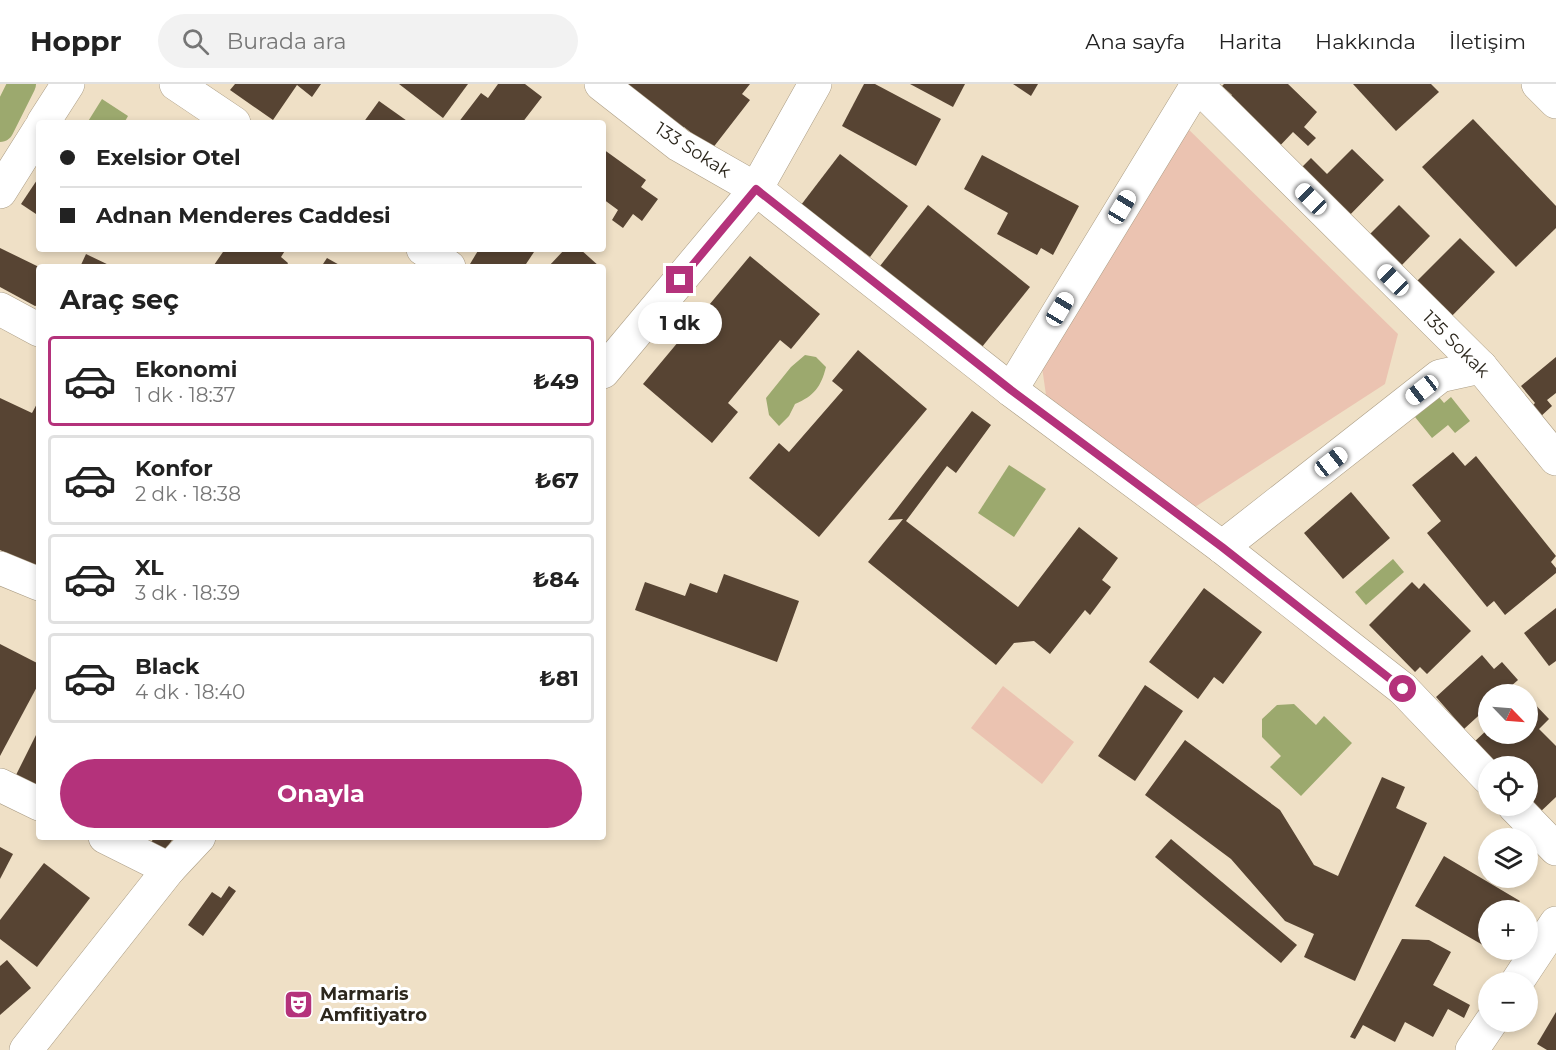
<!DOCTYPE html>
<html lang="tr">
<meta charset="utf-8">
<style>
:root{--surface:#fff;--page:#f2f2f2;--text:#222;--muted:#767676;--line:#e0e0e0;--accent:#b4327b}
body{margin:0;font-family:Montserrat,sans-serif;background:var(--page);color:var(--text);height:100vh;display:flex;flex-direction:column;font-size:22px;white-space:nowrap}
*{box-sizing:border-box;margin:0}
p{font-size:20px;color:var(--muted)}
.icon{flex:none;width:33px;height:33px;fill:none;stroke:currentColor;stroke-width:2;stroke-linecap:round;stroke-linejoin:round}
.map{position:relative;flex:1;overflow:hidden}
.side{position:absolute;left:36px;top:180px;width:570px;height:576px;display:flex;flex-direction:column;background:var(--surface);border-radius:6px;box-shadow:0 3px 9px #0003}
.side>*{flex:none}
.hud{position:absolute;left:36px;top:36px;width:570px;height:132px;border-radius:6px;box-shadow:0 3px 9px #0003;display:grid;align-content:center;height:132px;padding:0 24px;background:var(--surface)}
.needle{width:39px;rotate:115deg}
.tools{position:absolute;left:1478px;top:600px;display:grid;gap:12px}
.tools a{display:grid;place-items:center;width:60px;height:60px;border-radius:50%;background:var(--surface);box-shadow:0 3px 9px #0003;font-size:30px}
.end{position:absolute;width:27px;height:27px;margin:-14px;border:8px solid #b4327b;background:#fff;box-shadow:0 0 0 3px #fff}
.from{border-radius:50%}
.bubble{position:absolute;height:42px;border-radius:21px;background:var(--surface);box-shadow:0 3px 9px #0003;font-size:20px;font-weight:700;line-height:42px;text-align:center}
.car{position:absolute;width:18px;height:36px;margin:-18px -9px;border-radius:8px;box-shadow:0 0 4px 2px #0007;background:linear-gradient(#fff 24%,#345 0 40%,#fff 0 76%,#345 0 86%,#fff 0)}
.hud b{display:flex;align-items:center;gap:21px;height:57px;font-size:22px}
.hud b+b{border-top:2px solid var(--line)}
.hud i{width:15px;height:15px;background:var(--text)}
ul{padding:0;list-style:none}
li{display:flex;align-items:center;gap:18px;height:90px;margin:0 12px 9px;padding:0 12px;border:3px solid var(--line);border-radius:6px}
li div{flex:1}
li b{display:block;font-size:22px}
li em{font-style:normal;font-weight:700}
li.current{border-color:var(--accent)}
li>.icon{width:54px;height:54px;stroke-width:1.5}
h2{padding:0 24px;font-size:27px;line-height:72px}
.primary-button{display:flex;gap:12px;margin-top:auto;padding:12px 24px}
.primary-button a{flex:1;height:69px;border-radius:36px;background:var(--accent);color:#fff;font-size:24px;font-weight:700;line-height:69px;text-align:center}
header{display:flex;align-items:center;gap:36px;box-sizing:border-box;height:84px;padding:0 30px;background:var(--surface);border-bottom:2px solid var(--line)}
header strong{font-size:28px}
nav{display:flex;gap:33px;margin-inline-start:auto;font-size:21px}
.search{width:420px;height:54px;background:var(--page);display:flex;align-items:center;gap:15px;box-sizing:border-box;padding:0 21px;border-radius:33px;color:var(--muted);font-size:22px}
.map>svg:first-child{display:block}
.green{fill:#ebc3b1}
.water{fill:#9ca96e}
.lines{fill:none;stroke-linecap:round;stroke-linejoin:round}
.canal{stroke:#9ca96e;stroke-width:28}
.building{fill:#574433}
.minor-casing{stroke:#ab9d85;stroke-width:34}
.minor{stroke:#fff;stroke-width:33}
.route{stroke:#b4327b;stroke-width:8}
.labels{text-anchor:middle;stroke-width:6;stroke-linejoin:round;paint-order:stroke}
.street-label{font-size:18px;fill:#2c271d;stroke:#fff}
.poi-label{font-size:18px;font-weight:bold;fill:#2c271d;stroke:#fff;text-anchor:start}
</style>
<header>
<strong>Hoppr</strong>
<div class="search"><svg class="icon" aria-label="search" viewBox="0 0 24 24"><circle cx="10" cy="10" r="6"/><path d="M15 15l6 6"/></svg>Burada ara</div>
<nav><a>Ana sayfa</a><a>Harita</a><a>Hakkında</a><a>İletişim</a></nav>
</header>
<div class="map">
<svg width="1556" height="966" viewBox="0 0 1556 966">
<rect width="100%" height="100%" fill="#efe0c6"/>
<g class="green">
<path d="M1181,38L1398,250L1385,300L1195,423L1046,311L1039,262Z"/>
<path d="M1003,602L1074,658L1042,700L971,644Z"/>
</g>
<g class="water">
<path d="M102,15L128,32L124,39H87Z"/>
<path d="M805,271L816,273L826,283C821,303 814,312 795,320L789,332L779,342L769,331L766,314L791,283Z"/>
<path d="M1439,313L1444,319L1451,313L1470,337L1455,349L1448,341L1432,354L1415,333Z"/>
<path d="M1009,381L1046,405L1014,453L978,429Z"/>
<path d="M1393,475L1404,488L1366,521L1355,508Z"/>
<path d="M1294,620L1316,641L1324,632L1352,659L1301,712L1270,683L1281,672L1262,653V635L1277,621Z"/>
</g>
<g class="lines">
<path class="canal" d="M0,44L22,0"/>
</g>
<g class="building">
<path d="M235,0H321L312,13L297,1L273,36L230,6Z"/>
<path d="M399,0H468L443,34Z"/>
<path d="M498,0H525L542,13L522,39H458L481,9L488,14Z"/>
<path d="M614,0H750L742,10L750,16L712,65L684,43L679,51Z"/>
<path d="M864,0H875L941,35L916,82L842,42Z"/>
<path d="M910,0H965L953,23Z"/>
<path d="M1013,0H1038L1031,12Z"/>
<path d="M1224,0H1288L1317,28L1304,43L1316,54L1308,62L1293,48L1275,67L1224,19L1232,11L1222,2Z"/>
<path d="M1353,0H1431L1439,8L1396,47Z"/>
<path d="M379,17L410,39H363Z"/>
<path d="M1473,35L1556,122V144L1516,183L1422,83Z"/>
<path d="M603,65L646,96L641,103L658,115L642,137L633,130L623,144L612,136L618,126L603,115Z"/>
<path d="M1352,65L1384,96L1345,136L1297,88L1311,74L1327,90Z"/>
<path d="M840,70L908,122L870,173L801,121Z"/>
<path d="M982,71L1079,122L1053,171L1041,164L1037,171L997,150L1008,129L964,105Z"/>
<path d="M39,93V132L21,120Z"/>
<path d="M928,121L1030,203L982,263L880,182Z"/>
<path d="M1399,121L1430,152L1401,182L1369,151Z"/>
<path d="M1460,154L1495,188L1446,238L1411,203Z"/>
<path d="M0,164L39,183V221L35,222L0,203Z"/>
<path d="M225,165H286L281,173L288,179L286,183H217L214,181Z"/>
<path d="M479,165H536L524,183H474L470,180Z"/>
<path d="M565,165H580L600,183H548Z"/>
<path d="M86,170L113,183H80Z"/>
<path d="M750,172L820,230L791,265L780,256L728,319L738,328L712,359L643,300Z"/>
<path d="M327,174L343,183H321Z"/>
<path d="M858,266L927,325L819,453L749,394L779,359L789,368L843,306L832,297Z"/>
<path d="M1556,273V309L1547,316L1552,322L1539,334L1530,324L1535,319L1521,302Z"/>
<path d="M0,314L32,329L39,316V484L0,466Z"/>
<path d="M972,327L991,341L956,389L947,382L906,437L1018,523L1079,443L1118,474L1102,496L1111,503L1090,531L1085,526L1050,570L1034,557L1014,559L996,581L868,478L903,435L888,436Z"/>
<path d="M1453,368L1465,382L1476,372L1556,472L1551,478L1556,484V489L1505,531L1494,517L1487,523L1427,449L1441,437L1412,401Z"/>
<path d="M1351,408L1390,454L1343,495L1304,449Z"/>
<path d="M724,490L799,517L777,578L635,526L645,498L685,512L690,499L717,509Z"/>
<path d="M1412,498L1419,505L1424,499L1471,547L1427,590L1420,583L1415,588L1369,541Z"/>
<path d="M1204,504L1262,548L1223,600L1214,593L1198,615L1149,578Z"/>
<path d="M1556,524V577L1549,582L1524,549Z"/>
<path d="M0,560L39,580V599L0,672Z"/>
<path d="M1482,571L1494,585L1502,578L1518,596L1502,610H1488V623L1464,645L1436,613Z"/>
<path d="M1145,601L1183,627L1135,697L1098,672Z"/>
<path d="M1527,612L1549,635L1539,645L1556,662V713L1537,731L1527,720V682H1511L1507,679L1504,682H1498L1474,658L1488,645V650H1527Z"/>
<path d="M39,645V712L12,699Z"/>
<path d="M1185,656L1280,726L1314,781L1338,792L1382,693L1405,703L1396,724L1427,739L1355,897L1304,873L1314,850L1285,837L1231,775L1145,711Z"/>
<path d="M154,753H174L160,774L151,759Z"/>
<path d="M1171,755L1297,861L1281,879L1155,773Z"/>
<path d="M0,763L13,770L0,795Z"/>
<path d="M1444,772L1520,817L1514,826H1488V864L1415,822Z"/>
<path d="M44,779L90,814L37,883L0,855V836Z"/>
<path d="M229,802L236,807L203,852L188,841L212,808L221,814Z"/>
<path d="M1402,855L1429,856L1451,868L1433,901L1470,921L1464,934L1448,925L1433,953L1405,938L1395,958L1363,941L1355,955L1350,953Z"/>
<path d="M7,876L31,904L0,931V882Z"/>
<path d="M1556,928V966H1547L1537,960Z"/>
</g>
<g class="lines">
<defs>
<g id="minor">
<path d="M176,0L234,39"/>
<path d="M601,0L679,61L756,105L1011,306L1222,463L1403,605L1488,694"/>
<path d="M1196,0L1481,283L1556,375"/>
<path d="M1538,0L1556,18"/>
<path d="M43,39L68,0"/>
<path d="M0,108L39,46"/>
<path d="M423,165L449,183"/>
<path d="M0,225L39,246"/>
<path d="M603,288L756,105L815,0"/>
<path d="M1011,306L1197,1"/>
<path d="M1222,463L1440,292L1481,283"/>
<path d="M0,484L39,500"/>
<path d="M0,701L39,720"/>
<path d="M1514,722L1556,765"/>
<path d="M105,753L169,785"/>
<path d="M1517,898L1556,839"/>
<path d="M26,966L169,785L199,753"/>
<path d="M1472,966L1491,938"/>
</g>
</defs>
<use href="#minor" class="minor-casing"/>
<use href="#minor" class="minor"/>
</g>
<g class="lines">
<path class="route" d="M680,196L756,105L1011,306L1222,463L1403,605"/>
</g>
<defs>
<symbol id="theatre-square" viewBox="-11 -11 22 22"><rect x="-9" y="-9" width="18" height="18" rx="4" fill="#b4327b" stroke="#fff"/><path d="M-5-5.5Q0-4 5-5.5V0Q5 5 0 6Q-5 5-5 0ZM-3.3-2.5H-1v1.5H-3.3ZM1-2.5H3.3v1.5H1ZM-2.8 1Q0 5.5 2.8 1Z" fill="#fff"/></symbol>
</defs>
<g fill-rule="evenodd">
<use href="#theatre-square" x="282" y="904" width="33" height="33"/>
</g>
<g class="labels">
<g class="street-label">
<text transform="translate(693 66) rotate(33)" y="6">133 Sokak</text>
<text transform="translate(1456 260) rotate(45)" y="6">135 Sokak</text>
</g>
<g class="poi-label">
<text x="320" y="916">Marmaris<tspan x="320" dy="21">Amfitiyatro</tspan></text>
</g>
</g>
</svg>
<div class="tools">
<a><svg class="needle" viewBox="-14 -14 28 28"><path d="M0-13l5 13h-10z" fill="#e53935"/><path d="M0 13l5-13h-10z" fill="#767676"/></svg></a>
<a><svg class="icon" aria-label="locate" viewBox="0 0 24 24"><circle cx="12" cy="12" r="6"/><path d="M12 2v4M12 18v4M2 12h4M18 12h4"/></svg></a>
<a><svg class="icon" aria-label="layers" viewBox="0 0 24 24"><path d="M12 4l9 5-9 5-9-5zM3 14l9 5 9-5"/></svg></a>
<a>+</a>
<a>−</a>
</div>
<i class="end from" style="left:1403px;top:605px"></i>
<i class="end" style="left:680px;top:196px"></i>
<div class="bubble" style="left:638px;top:218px;width:84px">1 dk</div>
<i class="car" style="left:1311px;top:115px;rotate:315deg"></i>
<i class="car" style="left:1122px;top:123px;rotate:31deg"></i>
<i class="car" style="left:1393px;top:196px;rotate:315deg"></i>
<i class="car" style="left:1060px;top:225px;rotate:31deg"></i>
<i class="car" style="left:1422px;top:306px;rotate:232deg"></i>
<i class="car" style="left:1331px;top:378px;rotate:52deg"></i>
<div class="hud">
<b><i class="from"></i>Exelsior Otel</b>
<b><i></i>Adnan Menderes Caddesi</b>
</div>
<section class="side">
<h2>Araç seç</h2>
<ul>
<li class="current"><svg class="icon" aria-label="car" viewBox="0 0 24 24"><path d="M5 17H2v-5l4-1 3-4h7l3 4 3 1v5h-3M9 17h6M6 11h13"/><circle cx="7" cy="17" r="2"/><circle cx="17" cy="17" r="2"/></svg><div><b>Ekonomi</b><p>1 dk · 18:37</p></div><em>₺49</em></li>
<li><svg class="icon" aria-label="car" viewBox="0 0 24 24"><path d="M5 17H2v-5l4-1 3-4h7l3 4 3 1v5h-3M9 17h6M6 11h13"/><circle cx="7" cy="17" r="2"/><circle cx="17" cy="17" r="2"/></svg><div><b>Konfor</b><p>2 dk · 18:38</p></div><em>₺67</em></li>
<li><svg class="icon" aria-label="car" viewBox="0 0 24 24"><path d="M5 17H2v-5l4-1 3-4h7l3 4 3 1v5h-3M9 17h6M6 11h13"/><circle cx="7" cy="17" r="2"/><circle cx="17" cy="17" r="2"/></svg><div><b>XL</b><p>3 dk · 18:39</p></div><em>₺84</em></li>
<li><svg class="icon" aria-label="car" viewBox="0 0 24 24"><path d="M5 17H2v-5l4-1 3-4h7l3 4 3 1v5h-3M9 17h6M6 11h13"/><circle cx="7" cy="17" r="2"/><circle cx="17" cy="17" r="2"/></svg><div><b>Black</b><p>4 dk · 18:40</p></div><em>₺81</em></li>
</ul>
<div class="primary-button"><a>Onayla</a></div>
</section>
</div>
